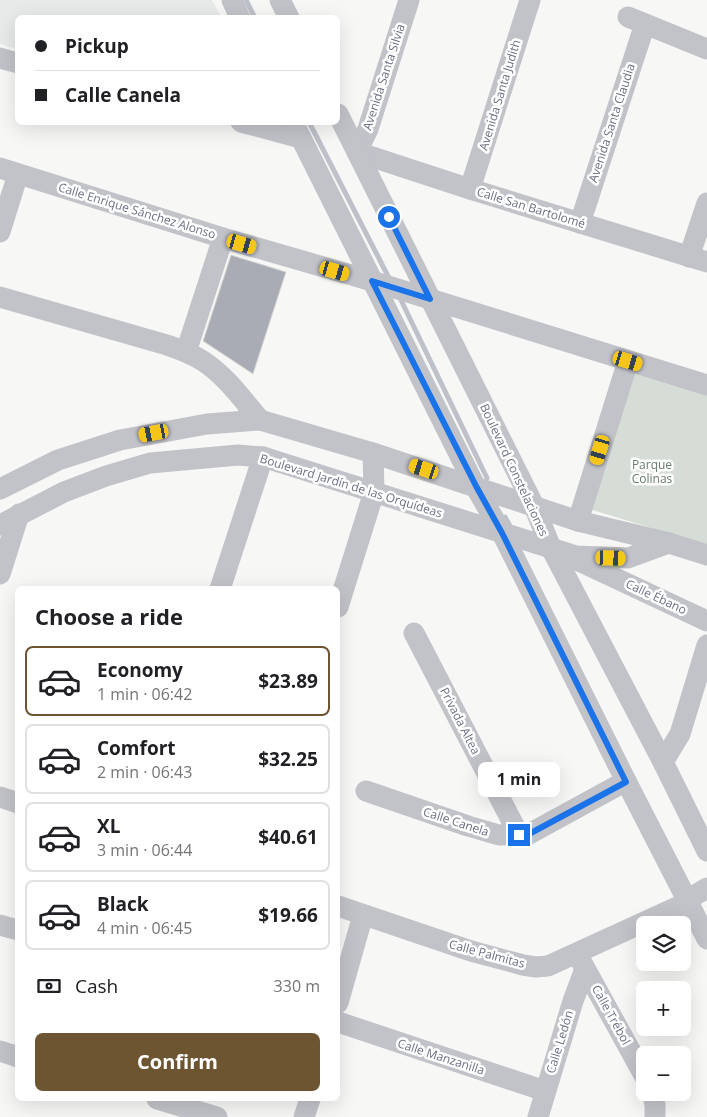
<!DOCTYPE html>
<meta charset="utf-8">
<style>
:root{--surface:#fff;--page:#f2f2f2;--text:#202124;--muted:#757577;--line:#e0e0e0;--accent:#6e5531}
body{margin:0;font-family:"Open Sans",sans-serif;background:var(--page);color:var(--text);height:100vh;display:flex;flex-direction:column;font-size:19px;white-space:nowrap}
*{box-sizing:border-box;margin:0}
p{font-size:16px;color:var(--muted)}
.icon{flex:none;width:28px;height:28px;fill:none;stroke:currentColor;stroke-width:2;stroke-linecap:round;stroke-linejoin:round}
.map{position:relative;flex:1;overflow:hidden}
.sheet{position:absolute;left:15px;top:586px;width:325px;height:515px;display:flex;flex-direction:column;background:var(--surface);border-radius:8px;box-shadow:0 5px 20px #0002}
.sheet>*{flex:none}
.top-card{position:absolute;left:15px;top:15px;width:325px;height:110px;border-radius:8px;box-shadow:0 5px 20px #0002;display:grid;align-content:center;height:110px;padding:0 20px;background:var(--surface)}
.controls{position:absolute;left:636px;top:916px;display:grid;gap:10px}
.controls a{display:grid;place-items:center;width:55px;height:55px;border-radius:8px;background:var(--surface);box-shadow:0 5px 20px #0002;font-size:25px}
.end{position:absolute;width:22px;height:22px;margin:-11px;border:6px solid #1a73e8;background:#fff;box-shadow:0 0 0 2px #fff}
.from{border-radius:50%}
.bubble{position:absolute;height:35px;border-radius:8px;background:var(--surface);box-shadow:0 5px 20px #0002;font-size:16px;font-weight:700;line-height:35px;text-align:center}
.car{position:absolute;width:15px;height:30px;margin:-15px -8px;border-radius:6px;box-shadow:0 0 4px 1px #0007;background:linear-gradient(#f5c518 24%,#345 0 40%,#f5c518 0 76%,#345 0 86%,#f5c518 0)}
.top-card b{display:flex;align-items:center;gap:18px;height:48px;font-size:19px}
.top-card b+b{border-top:1px solid var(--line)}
.top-card i{width:12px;height:12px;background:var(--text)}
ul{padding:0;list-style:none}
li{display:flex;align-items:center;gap:15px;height:70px;margin:0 10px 8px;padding:0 10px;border:2px solid var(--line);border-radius:8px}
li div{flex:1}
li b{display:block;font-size:19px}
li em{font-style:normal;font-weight:700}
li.current{border-color:var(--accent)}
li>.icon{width:45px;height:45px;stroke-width:1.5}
h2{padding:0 20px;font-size:22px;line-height:60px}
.pay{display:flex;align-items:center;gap:12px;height:55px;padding:0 20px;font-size:19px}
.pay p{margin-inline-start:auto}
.cta{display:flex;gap:10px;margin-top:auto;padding:10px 20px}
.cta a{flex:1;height:58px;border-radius:8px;background:var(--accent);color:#fff;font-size:20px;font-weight:700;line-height:58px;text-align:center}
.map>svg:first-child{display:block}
.built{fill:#e8e9e9}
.green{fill:#d6dcd6}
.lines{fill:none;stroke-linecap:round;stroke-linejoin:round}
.stream{stroke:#bec1c9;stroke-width:5}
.building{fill:#aaacb5;stroke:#d9dad8}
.minor{stroke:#c2c3c9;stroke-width:21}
.route{stroke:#1a73e8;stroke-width:6}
.labels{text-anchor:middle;stroke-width:5;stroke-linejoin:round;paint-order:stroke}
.street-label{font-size:12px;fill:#6b6f83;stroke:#fff}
.park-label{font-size:12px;fill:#697b6c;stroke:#fff}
</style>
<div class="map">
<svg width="707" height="1117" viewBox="0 0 707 1117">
<rect width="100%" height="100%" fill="#f7f8f6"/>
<path class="built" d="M0,0H212L221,17L18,18L17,49L0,44Z"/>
<path class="green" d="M625,370L707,394V545L586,508Z"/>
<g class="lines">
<g class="stream">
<path d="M246,0L255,18"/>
<path d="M309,122L390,280"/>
<path d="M399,296L487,478"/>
<path d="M505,517L511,528"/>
</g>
</g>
<path class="building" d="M231,255L286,272L253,374L203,341Z"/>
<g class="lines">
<g class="minor">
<path d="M232,0L240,18"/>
<path d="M280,0L289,18"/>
<path d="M409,0L368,129L357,152L470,189L707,262"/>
<path d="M628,17L707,49"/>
<path d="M0,58L18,63"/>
<path d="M338,114L534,506L551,548L663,762L707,851"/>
<path d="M241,122L301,138"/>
<path d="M293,122L475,486L502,533L626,781L707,939"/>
<path d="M0,168L223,238L372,281L707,385"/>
<path d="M470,189L530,0"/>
<path d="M580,223L645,24"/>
<path d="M0,232L18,174"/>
<path d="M689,257L707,203"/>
<path d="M0,297L167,345C179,349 192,354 203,361C226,376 242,399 260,420"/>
<path d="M186,352L223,238"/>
<path d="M0,489L58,460L120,440L207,424L260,420L373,453L578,521L669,543L707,555"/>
<path d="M578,521L628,361"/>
<path d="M0,525L64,492L106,476L150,463L238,455L263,457L576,556L628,558L669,543"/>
<path d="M579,561L707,621"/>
<path d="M0,574L19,514"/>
<path d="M220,589L263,457"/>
<path d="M338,607L374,492L373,453"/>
<path d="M414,633L519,835"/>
<path d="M663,762L680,734L707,645"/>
<path d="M366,791L468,826L499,835L529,834L626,781"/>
<path d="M0,797L18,803"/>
<path d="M338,906L471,951L523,965L536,967L548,966L688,902L692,897L707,888"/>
<path d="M0,925L18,930"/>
<path d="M581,961L645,1077"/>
<path d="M338,1003L363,915"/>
<path d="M338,1022L545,1091"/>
<path d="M0,1051L18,1057"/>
<path d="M652,1092L655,1105V1117"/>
<path d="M157,1099L217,1117"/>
<path d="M304,1117L310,1099"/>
<path d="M538,1117L573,1001L585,969"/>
</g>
</g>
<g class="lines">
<path class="route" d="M389,217L430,299L372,281L476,486L502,533L626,782L529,834L519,835"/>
</g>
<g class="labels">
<g class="street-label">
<text transform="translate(384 77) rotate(-72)" y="4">Avenida Santa Silvia</text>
<text transform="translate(500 95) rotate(-73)" y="4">Avenida Santa Judith</text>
<text transform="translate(612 123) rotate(-72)" y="4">Avenida Santa Claudia</text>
<text transform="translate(531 208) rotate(17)" y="4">Calle San Bartolomé</text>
<text transform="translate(137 211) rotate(17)" y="4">Calle Enrique Sánchez Alonso</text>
<text transform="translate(514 470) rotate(65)" y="4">Boulevard Constelaciones</text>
<text transform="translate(351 486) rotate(17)" y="4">Boulevard Jardín de las Orquídeas</text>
<text transform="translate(656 597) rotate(25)" y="4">Calle Ébano</text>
<text transform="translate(460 721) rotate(63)" y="4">Privada Altea</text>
<text transform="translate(456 822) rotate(18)" y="4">Calle Canela</text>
<text transform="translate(487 954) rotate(15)" y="4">Calle Palmitas</text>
<text transform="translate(611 1015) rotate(61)" y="4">Calle Trébol</text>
<text transform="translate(560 1042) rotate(-73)" y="4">Calle Ledón</text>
<text transform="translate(441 1057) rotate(18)" y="4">Calle Manzanilla</text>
</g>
<g class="park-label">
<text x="652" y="469">Parque<tspan x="652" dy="14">Colinas</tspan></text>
</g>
</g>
</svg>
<div class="controls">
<a><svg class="icon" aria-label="layers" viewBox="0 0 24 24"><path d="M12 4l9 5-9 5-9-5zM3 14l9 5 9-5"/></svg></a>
<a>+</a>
<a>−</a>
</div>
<i class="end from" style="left:389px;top:217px"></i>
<i class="end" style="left:519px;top:835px"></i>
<div class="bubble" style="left:478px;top:762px;width:82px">1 min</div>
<i class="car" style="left:242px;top:244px;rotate:106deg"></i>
<i class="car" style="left:335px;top:271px;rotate:106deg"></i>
<i class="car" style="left:628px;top:361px;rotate:107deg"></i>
<i class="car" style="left:154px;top:433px;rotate:259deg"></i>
<i class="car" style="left:600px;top:450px;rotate:197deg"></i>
<i class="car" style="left:424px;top:469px;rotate:288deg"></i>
<i class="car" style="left:611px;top:558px;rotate:92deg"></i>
<div class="top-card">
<b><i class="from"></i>Pickup</b>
<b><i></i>Calle Canela</b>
</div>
<section class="sheet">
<h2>Choose a ride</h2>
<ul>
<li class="current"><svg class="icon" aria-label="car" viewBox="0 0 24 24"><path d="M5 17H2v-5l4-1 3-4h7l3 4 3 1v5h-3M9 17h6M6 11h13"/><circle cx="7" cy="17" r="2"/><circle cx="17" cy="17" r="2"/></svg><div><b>Economy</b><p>1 min · 06:42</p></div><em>$23.89</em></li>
<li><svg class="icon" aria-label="car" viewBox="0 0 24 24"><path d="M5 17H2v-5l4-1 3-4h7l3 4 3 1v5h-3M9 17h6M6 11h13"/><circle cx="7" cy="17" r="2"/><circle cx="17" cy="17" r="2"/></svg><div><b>Comfort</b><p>2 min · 06:43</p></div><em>$32.25</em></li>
<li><svg class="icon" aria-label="car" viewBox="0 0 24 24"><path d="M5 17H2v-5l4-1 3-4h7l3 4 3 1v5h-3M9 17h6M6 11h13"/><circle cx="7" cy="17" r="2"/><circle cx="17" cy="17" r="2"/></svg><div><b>XL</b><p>3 min · 06:44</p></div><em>$40.61</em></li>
<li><svg class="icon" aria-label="car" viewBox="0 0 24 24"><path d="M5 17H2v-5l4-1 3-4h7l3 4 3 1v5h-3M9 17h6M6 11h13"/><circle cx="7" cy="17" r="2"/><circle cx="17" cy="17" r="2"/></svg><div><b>Black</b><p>4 min · 06:45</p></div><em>$19.66</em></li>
</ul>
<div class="pay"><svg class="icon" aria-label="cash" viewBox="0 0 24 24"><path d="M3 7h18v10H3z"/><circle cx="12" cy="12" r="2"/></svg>Cash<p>330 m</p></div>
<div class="cta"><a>Confirm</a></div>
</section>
</div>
